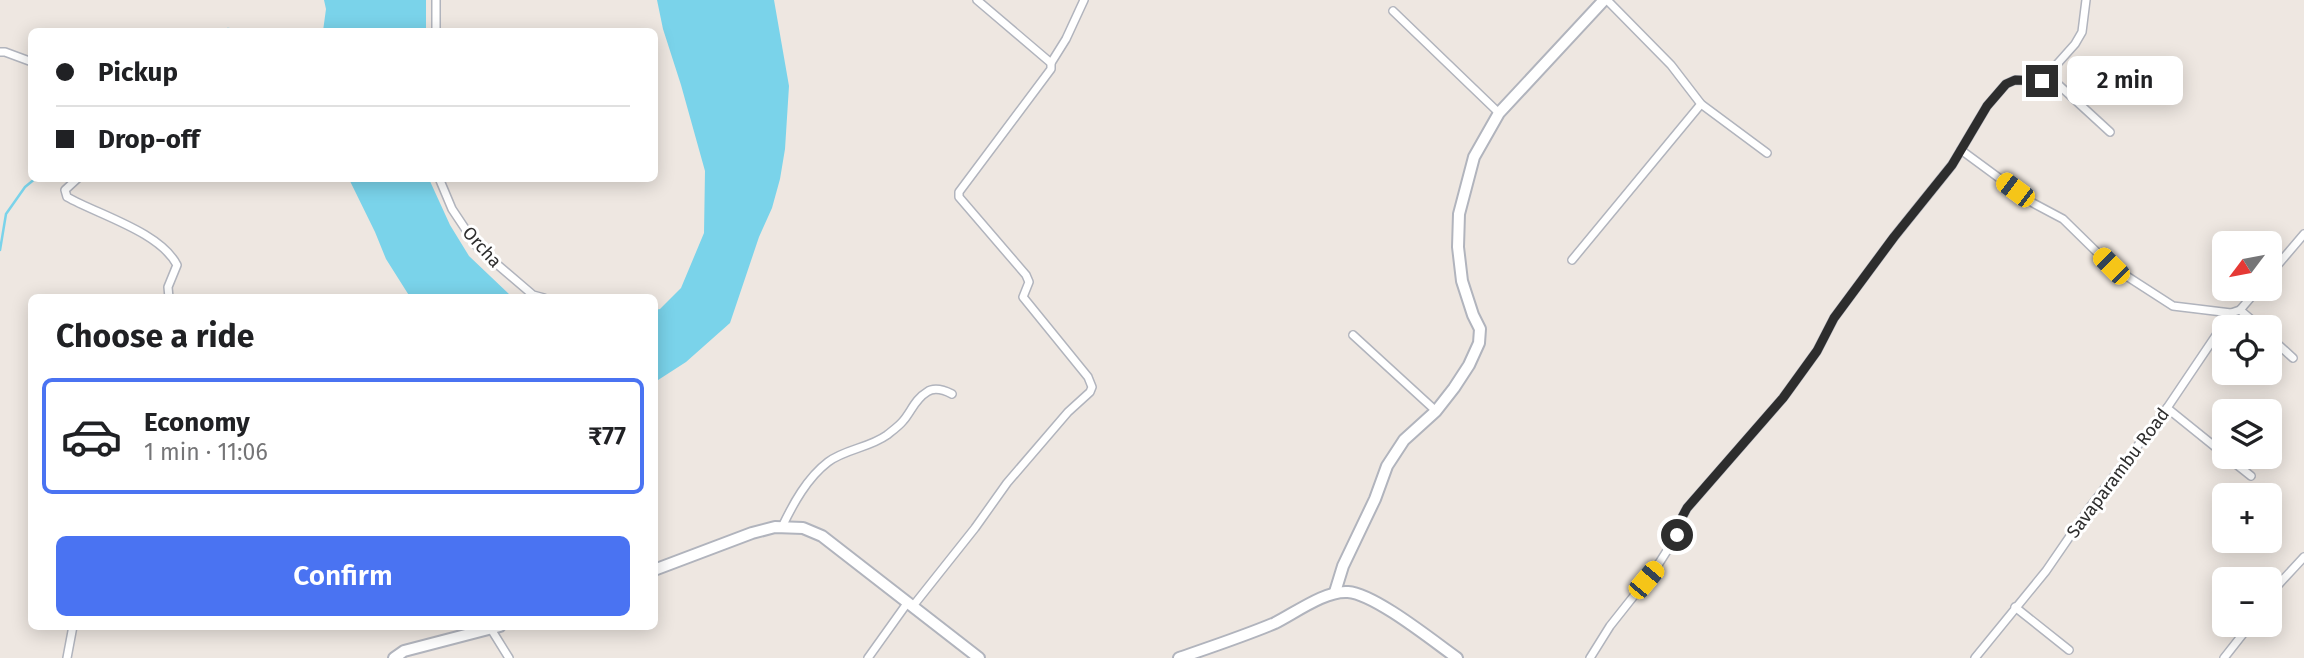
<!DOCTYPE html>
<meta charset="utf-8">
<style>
:root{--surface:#fff;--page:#f6f6f6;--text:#202124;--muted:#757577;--line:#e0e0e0;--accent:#4a73f2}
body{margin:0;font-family:"Fira Sans",sans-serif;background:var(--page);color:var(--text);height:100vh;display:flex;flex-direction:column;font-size:26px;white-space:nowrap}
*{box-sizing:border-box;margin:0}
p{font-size:23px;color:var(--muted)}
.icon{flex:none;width:38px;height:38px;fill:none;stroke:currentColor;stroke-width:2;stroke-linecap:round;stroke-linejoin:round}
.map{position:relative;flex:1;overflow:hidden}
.drawer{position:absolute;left:28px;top:294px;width:630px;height:336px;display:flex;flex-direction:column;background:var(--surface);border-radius:10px;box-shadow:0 4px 18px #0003}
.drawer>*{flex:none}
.banner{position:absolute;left:28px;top:28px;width:630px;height:154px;border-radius:10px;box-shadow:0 4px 18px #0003;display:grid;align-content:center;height:154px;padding:0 28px;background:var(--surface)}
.needle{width:46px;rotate:238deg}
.controls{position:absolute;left:2212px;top:231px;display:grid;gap:14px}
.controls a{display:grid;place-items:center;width:70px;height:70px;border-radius:10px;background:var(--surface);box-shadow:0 4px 18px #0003;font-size:35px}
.end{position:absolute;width:32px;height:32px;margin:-16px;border:9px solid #2d2d2d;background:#fff;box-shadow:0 0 0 4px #fff}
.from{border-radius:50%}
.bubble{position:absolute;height:49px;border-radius:10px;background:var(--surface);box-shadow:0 4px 18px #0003;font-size:23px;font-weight:600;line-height:49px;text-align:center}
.car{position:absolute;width:21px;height:42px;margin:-21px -10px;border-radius:9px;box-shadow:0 0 5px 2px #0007;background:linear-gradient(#f5c518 24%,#345 0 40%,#f5c518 0 76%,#345 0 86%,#f5c518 0)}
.banner b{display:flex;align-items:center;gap:24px;height:66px;font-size:26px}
.banner b+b{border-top:2px solid var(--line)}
.banner i{width:18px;height:18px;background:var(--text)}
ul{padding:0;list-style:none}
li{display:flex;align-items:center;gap:21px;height:116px;margin:0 14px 10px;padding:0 14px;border:4px solid var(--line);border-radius:10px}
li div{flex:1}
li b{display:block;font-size:26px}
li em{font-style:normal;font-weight:600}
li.on{border-color:var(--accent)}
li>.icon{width:63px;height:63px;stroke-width:1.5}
h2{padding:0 28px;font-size:32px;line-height:84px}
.primary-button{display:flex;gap:14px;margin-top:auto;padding:14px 28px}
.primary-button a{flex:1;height:80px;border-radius:10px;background:var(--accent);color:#fff;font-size:28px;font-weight:600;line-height:80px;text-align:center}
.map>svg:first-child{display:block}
.water{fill:#7ad3ea}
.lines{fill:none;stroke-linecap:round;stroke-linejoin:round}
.stream{stroke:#7ad3ea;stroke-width:2.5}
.minor-casing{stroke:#b1b4bd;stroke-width:10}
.secondary-casing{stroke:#b1b4bd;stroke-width:14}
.minor{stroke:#fff;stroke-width:7}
.secondary{stroke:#fff;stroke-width:10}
.route{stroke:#2d2d2d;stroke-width:9}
.labels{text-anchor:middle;stroke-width:6;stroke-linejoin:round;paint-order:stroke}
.street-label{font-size:18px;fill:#2d2d2d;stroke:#fff}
</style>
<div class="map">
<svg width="2304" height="658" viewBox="0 0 2304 658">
<rect width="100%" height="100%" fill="#eee7e1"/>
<g class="water">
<path d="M324,0H426V31H323L326,9Z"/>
<path d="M657,0H774L789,86L785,149L780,179L772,208L759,237L730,323L686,362L655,382V310L660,309L681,288L704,233L705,171L681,85L663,29Z"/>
<path d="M349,179H429L450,225L469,256L512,297H410L386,259L375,232Z"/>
</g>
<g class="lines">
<g class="stream">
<path d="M216,32L228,29L249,32"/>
<path d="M0,250L6,214L25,187L36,178"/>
</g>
<defs>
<g id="minor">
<path d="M1607,0L1671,65L1701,104L1767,153"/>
<path d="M1393,11L1499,113"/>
<path d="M436,32V0"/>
<path d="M0,52H5L32,62"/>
<path d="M1051,63L1066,39L1084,0"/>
<path d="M2049,76L2110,132"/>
<path d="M1961,150L2033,203L2063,219L2111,266L2173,306L2231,313"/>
<path d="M78,178L65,190L67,197C99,215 160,232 177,265L168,287L169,298"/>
<path d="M439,178L452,209L478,248L533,295L544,298"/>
<path d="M1572,260L1701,104"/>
<path d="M2270,274L2304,234"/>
<path d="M2240,310L2260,327"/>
<path d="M1353,335L1436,411"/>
<path d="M2270,337L2293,358"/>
<path d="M2167,408L2224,454"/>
<path d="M2227,457L2251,476"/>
<path d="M782,527C793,504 807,478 828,462C845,449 869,448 887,435C892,431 899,426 903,421C911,412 915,399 927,392C934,387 944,390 952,394"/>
<path d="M2270,600L2278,585L2304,557"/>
<path d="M913,606L975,528L1007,483L1068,412L1090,392L1092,387L1088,377L1023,297L1029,282L1026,275L959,197V192L1051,69V63L977,0"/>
<path d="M2015,607L2069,650"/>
<path d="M491,629L509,658"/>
<path d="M67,658L73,626"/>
<path d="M868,658L908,602"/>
<path d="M1590,658L1610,626L1656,568L1677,535L1679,523L1687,508L1783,398L1817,351L1834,318L1894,237L1952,165L1987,106L2006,84L2015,80L2042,81L2075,44L2082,32L2086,0"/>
<path d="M1975,658L2046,571L2090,507L2167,408L2231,313L2240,310L2258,289"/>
<path d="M2224,658L2250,625"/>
</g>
<g id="secondary">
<path d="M654,570L752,533L775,527L803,528L822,536L979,658"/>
<path d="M1335,592L1343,566L1375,499L1387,466L1404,440L1436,411L1454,388L1469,365L1479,343L1480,329L1473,315L1462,281L1458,247L1459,214L1474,157L1499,113L1604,0"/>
<path d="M394,658L404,651L500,626"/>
<path d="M1179,658C1211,647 1244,636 1275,623C1295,613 1326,590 1348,592C1375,594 1433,641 1457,658"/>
</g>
</defs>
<use href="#minor" class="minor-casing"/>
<use href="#secondary" class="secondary-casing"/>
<use href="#minor" class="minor"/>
<use href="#secondary" class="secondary"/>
</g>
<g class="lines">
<path class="route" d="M1677,535L1679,523L1687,508L1783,398L1817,351L1834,318L1894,237L1952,165L1987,106L2006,84L2015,80L2042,81"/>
</g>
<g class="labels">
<g class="street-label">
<text transform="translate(482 247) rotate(48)" y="6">Orcha</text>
<text transform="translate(2118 473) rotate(-53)" y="6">Savaparambu Road</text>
</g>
</g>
</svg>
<div class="controls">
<a><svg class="needle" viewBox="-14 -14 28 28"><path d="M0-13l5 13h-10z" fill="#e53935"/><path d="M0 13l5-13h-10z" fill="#757577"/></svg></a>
<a><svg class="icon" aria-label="locate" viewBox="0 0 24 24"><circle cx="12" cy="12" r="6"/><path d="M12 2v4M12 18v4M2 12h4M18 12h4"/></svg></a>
<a><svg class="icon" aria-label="layers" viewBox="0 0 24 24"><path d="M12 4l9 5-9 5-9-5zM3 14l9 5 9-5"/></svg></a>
<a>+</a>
<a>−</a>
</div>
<i class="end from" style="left:1677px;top:535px"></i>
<i class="end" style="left:2042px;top:81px"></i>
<div class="bubble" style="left:2067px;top:56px;width:116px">2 min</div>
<i class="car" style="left:2015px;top:190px;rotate:307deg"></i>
<i class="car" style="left:2111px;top:266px;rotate:315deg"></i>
<i class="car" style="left:1646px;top:580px;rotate:40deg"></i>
<div class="banner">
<b><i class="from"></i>Pickup</b>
<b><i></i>Drop-off</b>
</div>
<section class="drawer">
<h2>Choose a ride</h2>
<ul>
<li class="on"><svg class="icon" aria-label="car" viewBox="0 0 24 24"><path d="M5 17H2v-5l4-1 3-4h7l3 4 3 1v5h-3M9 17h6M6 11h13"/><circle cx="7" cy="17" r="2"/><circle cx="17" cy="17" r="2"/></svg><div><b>Economy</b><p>1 min · 11:06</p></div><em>₹77</em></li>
</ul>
<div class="primary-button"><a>Confirm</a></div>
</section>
</div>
